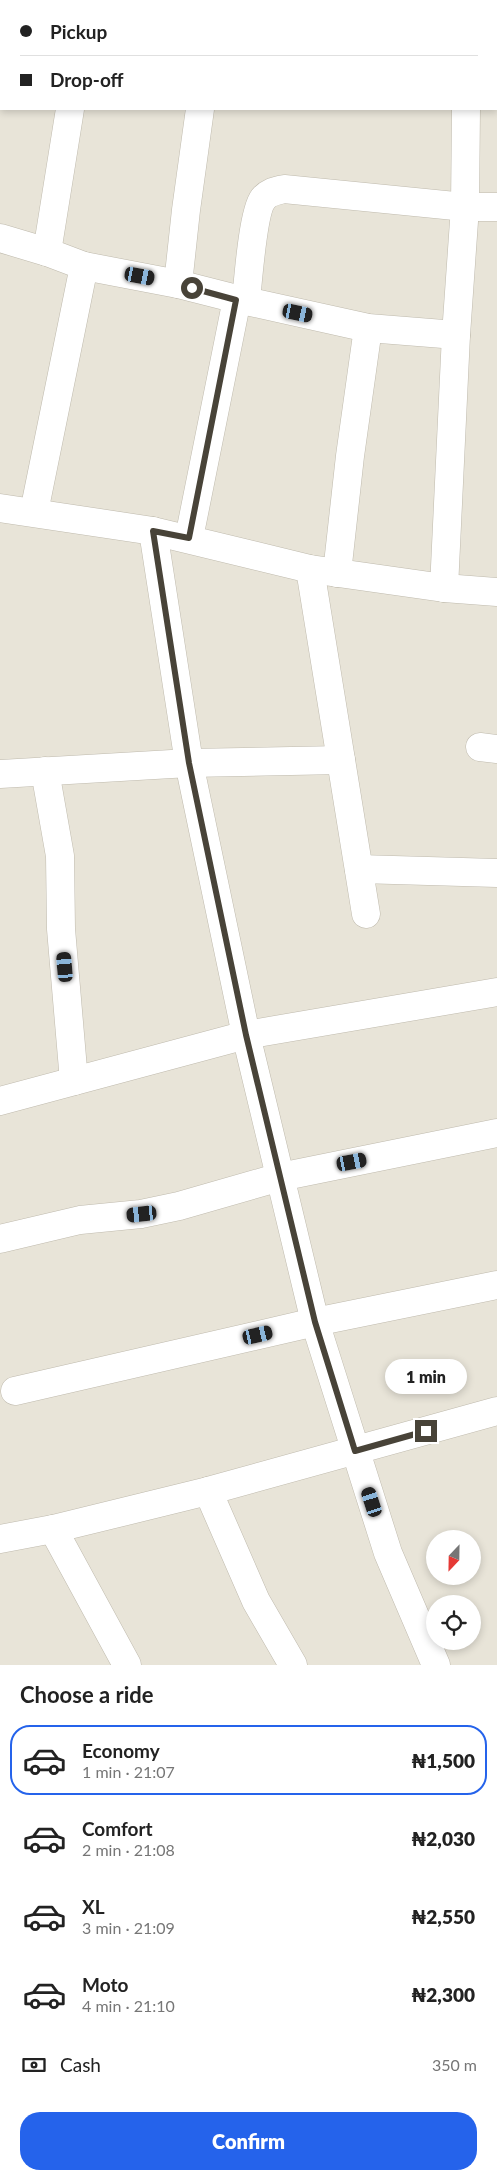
<!DOCTYPE html>
<meta charset="utf-8">
<style>
:root{--surface:#fff;--page:#f6f6f6;--text:#222;--muted:#767676;--line:#e0e0e0;--accent:#2563eb}
body{margin:0;font-family:Lato,sans-serif;background:var(--page);color:var(--text);height:100vh;display:flex;flex-direction:column;font-size:19px;white-space:nowrap}
*{box-sizing:border-box;margin:0}
p{font-size:16px;color:var(--muted)}
.icon{flex:none;width:28px;height:28px;fill:none;stroke:currentColor;stroke-width:2;stroke-linecap:round;stroke-linejoin:round}
.map{position:relative;height:1665px;overflow:hidden}
.panel{display:flex;flex-direction:column;background:var(--surface);flex:1}
.panel>*{flex:none}
.hud{position:absolute;left:0px;top:0px;width:498px;height:110px;box-shadow:0 2px 8px #0003;display:grid;align-content:center;height:110px;padding:0 20px;background:var(--surface)}
.needle{width:32px;rotate:202deg}
.buttons{position:absolute;left:426px;top:1530px;display:grid;gap:10px}
.buttons a{display:grid;place-items:center;width:55px;height:55px;border-radius:50%;background:var(--surface);box-shadow:0 2px 8px #0003;font-size:25px}
.end{position:absolute;width:22px;height:22px;margin:-11px;border:6px solid #484338;background:#fff;box-shadow:0 0 0 2px #fff}
.from{border-radius:50%}
.bubble{position:absolute;height:35px;border-radius:18px;background:var(--surface);box-shadow:0 2px 8px #0003;font-size:16px;font-weight:800;line-height:35px;text-align:center}
.car{position:absolute;width:15px;height:30px;margin:-15px -8px;border-radius:6px;box-shadow:0 0 4px 1px #0007;background:linear-gradient(#222 24%,#8ab4d8 0 40%,#222 0 76%,#8ab4d8 0 86%,#222 0)}
.hud b{display:flex;align-items:center;gap:18px;height:48px;font-size:19px}
.hud b+b{border-top:1px solid var(--line)}
.hud i{width:12px;height:12px;background:var(--text)}
ul{padding:0;list-style:none}
li{display:flex;align-items:center;gap:15px;height:70px;margin:0 10px 8px;padding:0 10px;border:2px solid transparent;border-radius:20px}
li div{flex:1}
li b{display:block;font-size:19px}
li em{font-style:normal;font-weight:800}
li.active{border-color:var(--accent)}
li>.icon{width:45px;height:45px;stroke-width:1.5}
h2{padding:0 20px;font-size:22px;line-height:60px}
.pay{display:flex;align-items:center;gap:12px;height:55px;padding:0 20px;font-size:19px}
.pay p{margin-inline-start:auto}
.action{display:flex;gap:10px;margin-top:auto;padding:10px 20px}
.action a{flex:1;height:58px;border-radius:20px;background:var(--accent);color:#fff;font-size:20px;font-weight:800;line-height:58px;text-align:center}
.map>svg:first-child{display:block}
.residential{fill:#e8e4d8;fill-rule:evenodd}
.lines{fill:none;stroke-linecap:round;stroke-linejoin:round}
.street-casing{stroke:#bfbaad;stroke-width:29}
.street{stroke:#fff;stroke-width:28}
.route{stroke:#484338;stroke-width:6}
</style>
<div class="map">
<svg width="497" height="1665" viewBox="0 0 497 1665">
<rect width="100%" height="100%" fill="#f4f2ea"/>
<path class="residential" d="M0,0H497V1665H0ZM1,1H496V109H1ZM435,1539H472V1576H435ZM435,1604H472V1641H435Z"/>
<g class="lines">
<defs>
<g id="street">
<path d="M466,0V1"/>
<path d="M88,1L89,0"/>
<path d="M224,1L225,0"/>
<path d="M496,63H497"/>
<path d="M0,238L47,252L84,266L178,284L237,299L368,328L456,335"/>
<path d="M47,252L70,109"/>
<path d="M178,284L186,210L200,109"/>
<path d="M246,301C248,281 253,212 263,199C268,192 276,191 284,189L465,207H497"/>
<path d="M0,508L153,531L310,569L444,588L497,592"/>
<path d="M34,512L84,266"/>
<path d="M153,531L189,763L246,1035L315,1322L388,1553L436,1665"/>
<path d="M189,538L237,299"/>
<path d="M310,569L366,914"/>
<path d="M337,573L350,456L368,328"/>
<path d="M444,588L456,335L465,207L466,109"/>
<path d="M480,747L497,749"/>
<path d="M45,771L60,856L61,929L74,1081"/>
<path d="M0,774L189,763L341,760"/>
<path d="M359,869L497,873"/>
<path d="M0,1101L246,1035L497,992"/>
<path d="M0,1239L80,1220L141,1214L179,1206L280,1177L497,1133"/>
<path d="M15,1391L315,1322L497,1285"/>
<path d="M208,1491L256,1601L293,1665"/>
<path d="M53,1529L127,1665"/>
<path d="M0,1539L53,1529L208,1491L497,1411"/>
</g>
</defs>
<use href="#street" class="street-casing"/>
<use href="#street" class="street"/>
</g>
<g class="lines">
<path class="route" d="M192,288L236,300L189,538L153,531L189,763L246,1035L315,1322L355,1451L426,1431"/>
</g>
</svg>
<div class="buttons">
<a><svg class="needle" viewBox="-14 -14 28 28"><path d="M0-13l5 13h-10z" fill="#e53935"/><path d="M0 13l5-13h-10z" fill="#767676"/></svg></a>
<a><svg class="icon" aria-label="locate" viewBox="0 0 24 24"><circle cx="12" cy="12" r="6"/><path d="M12 2v4M12 18v4M2 12h4M18 12h4"/></svg></a>
</div>
<i class="end from" style="left:192px;top:288px"></i>
<i class="end" style="left:426px;top:1431px"></i>
<div class="bubble" style="left:385px;top:1359px;width:82px">1 min</div>
<i class="car" style="left:140px;top:276px;rotate:101deg"></i>
<i class="car" style="left:298px;top:313px;rotate:102deg"></i>
<i class="car" style="left:65px;top:967px;rotate:355deg"></i>
<i class="car" style="left:352px;top:1162px;rotate:79deg"></i>
<i class="car" style="left:142px;top:1214px;rotate:264deg"></i>
<i class="car" style="left:258px;top:1335px;rotate:77deg"></i>
<i class="car" style="left:372px;top:1502px;rotate:342deg"></i>
<div class="hud">
<b><i class="from"></i>Pickup</b>
<b><i></i>Drop-off</b>
</div>
</div>
<section class="panel">
<h2>Choose a ride</h2>
<ul>
<li class="active"><svg class="icon" aria-label="car" viewBox="0 0 24 24"><path d="M5 17H2v-5l4-1 3-4h7l3 4 3 1v5h-3M9 17h6M6 11h13"/><circle cx="7" cy="17" r="2"/><circle cx="17" cy="17" r="2"/></svg><div><b>Economy</b><p>1 min · 21:07</p></div><em>₦1,500</em></li>
<li><svg class="icon" aria-label="car" viewBox="0 0 24 24"><path d="M5 17H2v-5l4-1 3-4h7l3 4 3 1v5h-3M9 17h6M6 11h13"/><circle cx="7" cy="17" r="2"/><circle cx="17" cy="17" r="2"/></svg><div><b>Comfort</b><p>2 min · 21:08</p></div><em>₦2,030</em></li>
<li><svg class="icon" aria-label="car" viewBox="0 0 24 24"><path d="M5 17H2v-5l4-1 3-4h7l3 4 3 1v5h-3M9 17h6M6 11h13"/><circle cx="7" cy="17" r="2"/><circle cx="17" cy="17" r="2"/></svg><div><b>XL</b><p>3 min · 21:09</p></div><em>₦2,550</em></li>
<li><svg class="icon" aria-label="car" viewBox="0 0 24 24"><path d="M5 17H2v-5l4-1 3-4h7l3 4 3 1v5h-3M9 17h6M6 11h13"/><circle cx="7" cy="17" r="2"/><circle cx="17" cy="17" r="2"/></svg><div><b>Moto</b><p>4 min · 21:10</p></div><em>₦2,300</em></li>
</ul>
<div class="pay"><svg class="icon" aria-label="cash" viewBox="0 0 24 24"><path d="M3 7h18v10H3z"/><circle cx="12" cy="12" r="2"/></svg>Cash<p>350 m</p></div>
<div class="action"><a>Confirm</a></div>
</section>
